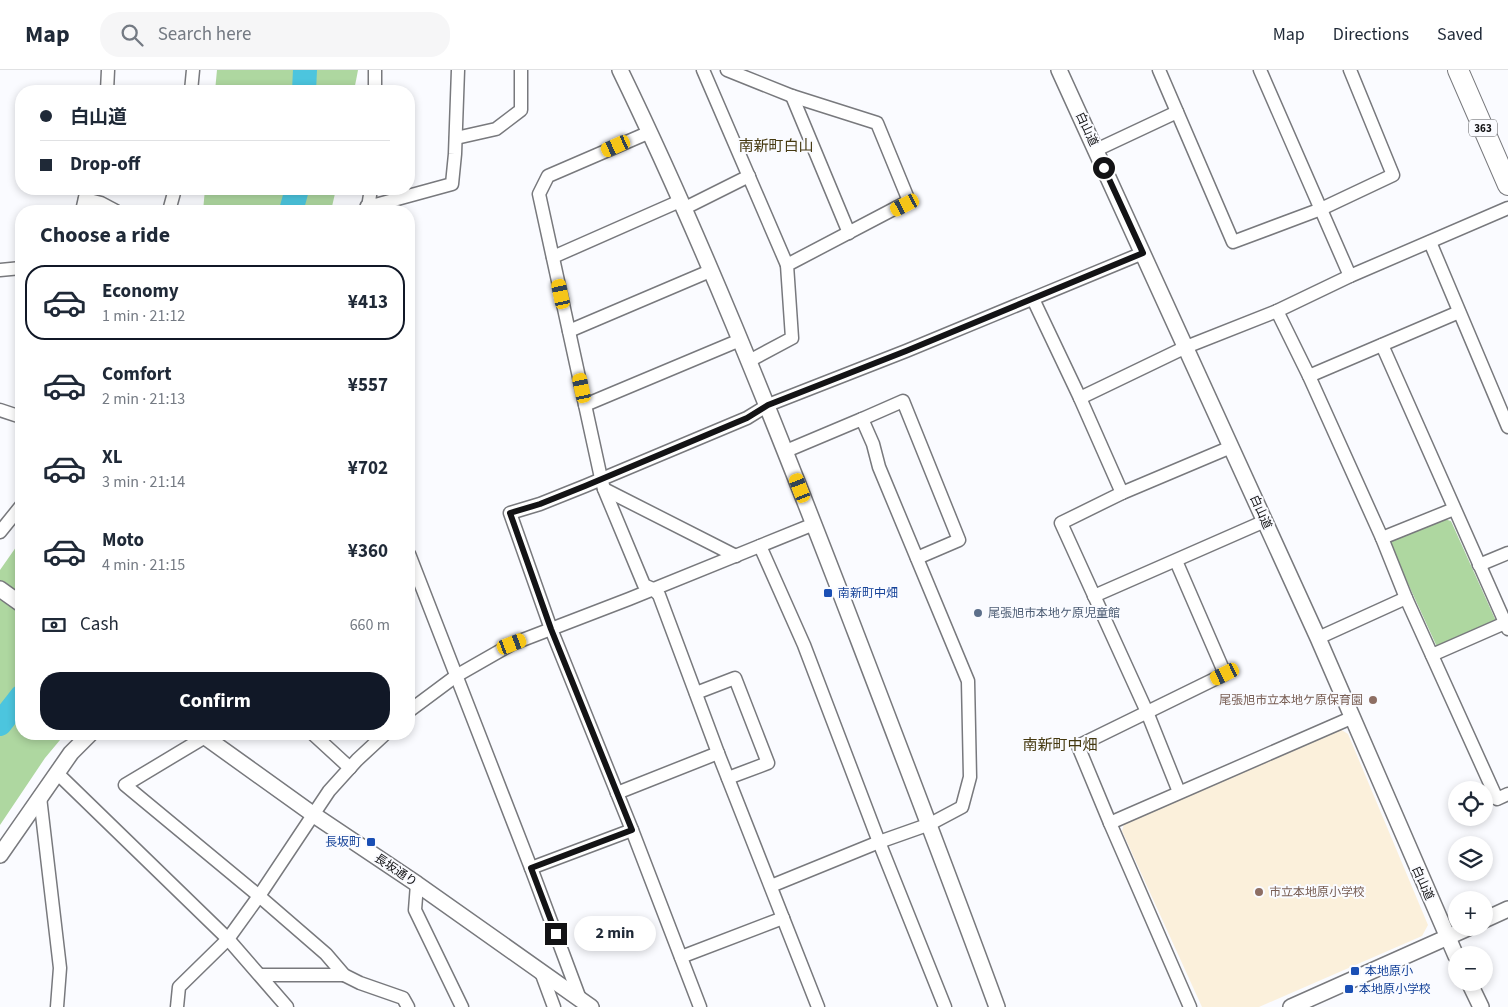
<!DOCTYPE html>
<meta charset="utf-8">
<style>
:root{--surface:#fff;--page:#f6f6f7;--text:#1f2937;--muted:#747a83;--line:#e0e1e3;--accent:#111827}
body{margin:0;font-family:"Source Sans 3","Noto Sans JP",sans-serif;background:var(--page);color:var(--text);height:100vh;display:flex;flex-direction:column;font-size:19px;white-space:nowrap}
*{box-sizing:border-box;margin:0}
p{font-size:16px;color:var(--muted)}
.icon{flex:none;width:28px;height:28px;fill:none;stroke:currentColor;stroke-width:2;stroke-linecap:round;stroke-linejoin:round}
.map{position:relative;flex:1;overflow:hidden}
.drawer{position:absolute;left:15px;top:135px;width:400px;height:535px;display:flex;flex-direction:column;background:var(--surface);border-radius:20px;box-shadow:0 2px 8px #0003}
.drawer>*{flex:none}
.hud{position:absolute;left:15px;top:15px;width:400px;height:110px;border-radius:20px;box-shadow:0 2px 8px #0003;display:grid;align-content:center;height:110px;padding:0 25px;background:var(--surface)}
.tools{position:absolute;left:1448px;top:711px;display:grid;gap:10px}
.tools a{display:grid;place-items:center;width:45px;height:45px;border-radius:50%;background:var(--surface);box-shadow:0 2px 8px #0003;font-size:25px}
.end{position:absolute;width:22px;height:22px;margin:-11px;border:6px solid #131315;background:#fff;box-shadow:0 0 0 2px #fff}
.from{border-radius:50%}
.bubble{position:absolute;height:35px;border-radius:18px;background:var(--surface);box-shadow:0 2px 8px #0003;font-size:16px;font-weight:700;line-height:35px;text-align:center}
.car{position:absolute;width:15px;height:30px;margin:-15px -8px;border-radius:6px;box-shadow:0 0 4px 1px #0007;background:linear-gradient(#f5c518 24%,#345 0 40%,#f5c518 0 76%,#345 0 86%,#f5c518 0)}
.hud b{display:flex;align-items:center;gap:18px;height:48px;font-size:19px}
.hud b+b{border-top:1px solid var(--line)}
.hud i{width:12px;height:12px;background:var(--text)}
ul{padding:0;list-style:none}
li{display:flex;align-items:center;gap:15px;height:75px;margin:0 10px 8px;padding:0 15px;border:2px solid transparent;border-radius:20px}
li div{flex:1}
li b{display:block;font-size:19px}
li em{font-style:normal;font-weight:700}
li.selected{border-color:var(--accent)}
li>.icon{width:45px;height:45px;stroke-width:1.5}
h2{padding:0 25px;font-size:22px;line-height:60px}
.pay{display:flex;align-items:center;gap:12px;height:55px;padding:0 25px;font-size:19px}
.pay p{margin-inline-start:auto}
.primary-button{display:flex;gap:10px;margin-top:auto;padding:10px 25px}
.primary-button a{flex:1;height:58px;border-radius:20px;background:var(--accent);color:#fff;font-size:20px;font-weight:700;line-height:58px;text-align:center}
header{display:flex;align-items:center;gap:30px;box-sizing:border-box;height:70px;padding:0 25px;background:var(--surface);border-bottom:1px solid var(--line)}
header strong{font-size:24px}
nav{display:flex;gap:28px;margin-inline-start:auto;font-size:18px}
.search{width:350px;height:45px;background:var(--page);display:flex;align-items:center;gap:12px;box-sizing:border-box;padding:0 18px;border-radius:20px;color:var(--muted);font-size:19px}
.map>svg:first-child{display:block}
.education{fill:#fbf0db}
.green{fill:#aed7a0}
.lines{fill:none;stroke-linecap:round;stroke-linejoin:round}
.river{stroke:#4cc5de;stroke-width:24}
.minor-casing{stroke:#78797d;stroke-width:15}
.tertiary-casing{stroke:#78797d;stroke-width:18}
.trunk-casing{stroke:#78797d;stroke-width:22}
.minor{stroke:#fff;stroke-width:12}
.tertiary{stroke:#fff;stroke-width:15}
.trunk{stroke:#fff;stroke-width:20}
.route{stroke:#131315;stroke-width:6}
.transit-dot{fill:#1a4fb4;stroke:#fafbff;stroke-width:2}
.service-dot{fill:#5c6f8a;stroke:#fafbff;stroke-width:2}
.education-dot{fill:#8d6e63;stroke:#fafbff;stroke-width:2}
.labels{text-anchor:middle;stroke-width:4;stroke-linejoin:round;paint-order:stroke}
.shield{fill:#fafbff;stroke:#58595b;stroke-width:1}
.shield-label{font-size:11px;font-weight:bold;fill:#131315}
.street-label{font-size:12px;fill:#131315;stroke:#fafbff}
.transit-label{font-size:12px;fill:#164399;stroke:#fafbff;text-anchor:start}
.service-label{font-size:12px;fill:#4e5e75;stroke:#fafbff;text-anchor:start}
.education-label{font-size:12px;fill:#785e54;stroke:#fafbff;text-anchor:end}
.quarter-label{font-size:15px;fill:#453910;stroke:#fafbff}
</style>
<header>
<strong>Map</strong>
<div class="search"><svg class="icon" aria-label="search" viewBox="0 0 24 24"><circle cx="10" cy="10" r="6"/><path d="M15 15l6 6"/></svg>Search here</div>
<nav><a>Map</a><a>Directions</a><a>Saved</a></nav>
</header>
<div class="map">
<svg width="1508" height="937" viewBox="0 0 1508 937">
<rect width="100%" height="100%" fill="#fafbff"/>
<path class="education" d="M1340,659L1348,664L1428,855L1422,866L1259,937H1202L1122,761L1124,754Z"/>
<g class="green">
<path d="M217,0H358L354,21H215Z"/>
<path d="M205,119H336L331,141H203Z"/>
<path d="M1444,449L1451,451L1496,551L1437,577L1389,472Z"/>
<path d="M21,470V664H65L45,688L0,755V500Z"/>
</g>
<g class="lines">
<g class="river">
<path d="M304,21L305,0"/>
<path d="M291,141L297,119"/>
<path d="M0,654L21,627"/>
</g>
<defs>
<g id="minor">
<path d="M703,0L787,195"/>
<path d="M727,0L792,26L877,53L909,131L787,195L792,268L749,291"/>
<path d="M1159,0L1233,172L1321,139L1393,105L1350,0"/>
<path d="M1260,0L1350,206"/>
<path d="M107,21L108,0"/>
<path d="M191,21L193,0"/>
<path d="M375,21V0"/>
<path d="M792,26L849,163"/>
<path d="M650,62L548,106L539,124L601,408L604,419L644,515L653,519L659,525L718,683L818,937"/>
<path d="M456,68L496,59L521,40V0"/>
<path d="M1096,80L1177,42"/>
<path d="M371,119L368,137L452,114L455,84L458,0"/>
<path d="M85,129L101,133L116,141"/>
<path d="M683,139L749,106"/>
<path d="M82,141L87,119"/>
<path d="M169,141L175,119"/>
<path d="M1430,172L1508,357"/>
<path d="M553,187L680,131"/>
<path d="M0,200L21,198"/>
<path d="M1033,229L1080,328L1122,423"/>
<path d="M1277,241L1309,306L1382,468L1406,528L1497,729L1508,724"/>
<path d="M569,261L710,201"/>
<path d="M1382,275L1508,559"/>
<path d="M1309,306L1459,242"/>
<path d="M1080,328L1186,277L1277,241L1350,206L1508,138"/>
<path d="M585,335L740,270"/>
<path d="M0,340L21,347"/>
<path d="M862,349L903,331L959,470L917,488"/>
<path d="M604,419L736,486"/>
<path d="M0,462L21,436"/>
<path d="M1382,468L1454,439"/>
<path d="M760,476L804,575L879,772L945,937"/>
<path d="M409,484L531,798L580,929"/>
<path d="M1479,495L1508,483"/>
<path d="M1094,526L1265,451"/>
<path d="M1318,568L1406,528"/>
<path d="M1432,585L1505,553"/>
<path d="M696,623L735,608L768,693L728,708"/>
<path d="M409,641L456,606L512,574L629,529L814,454"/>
<path d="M313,664L350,698"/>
<path d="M205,667L125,715L259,826L326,884L344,905L360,913L403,928L408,937"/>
<path d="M57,703L228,869L287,937"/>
<path d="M1179,722L1147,642L1061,453L1122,423L1231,377"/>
<path d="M617,723L718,683"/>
<path d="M40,727L60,898L57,937"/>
<path d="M1110,753L1078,676L1225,604L1176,491"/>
<path d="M531,798L632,760"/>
<path d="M417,814L415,840L462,937"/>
<path d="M771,816L879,772L930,754L962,737L970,707L968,611L879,397L873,374L862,349L786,381"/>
<path d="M681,887L783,848"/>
<path d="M541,902L554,937"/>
<path d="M260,905H344"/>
<path d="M177,937L179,917L228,869L259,826L329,721L357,690L385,664"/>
<path d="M700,937L632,760L551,559L510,443L540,434L585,416L747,348L768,335L906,281L1143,183"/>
<path d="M1190,937L1110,753L1351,648"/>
</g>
<g id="tertiary">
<path d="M620,0C701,167 770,341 837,514C891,655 945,795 997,937"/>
<path d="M1059,0L1318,568L1456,886"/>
<path d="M367,141L368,137"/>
<path d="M0,519L21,534"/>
<path d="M201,664L314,745L417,814L591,937"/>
<path d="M0,785L71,683L90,664"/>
<path d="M1484,850L1508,839"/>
<path d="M1469,912L1481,937"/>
<path d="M1291,937L1468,858"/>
</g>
<path id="trunk" d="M1458,0L1508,115"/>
</defs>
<use href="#minor" class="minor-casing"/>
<use href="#tertiary" class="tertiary-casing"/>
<use href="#trunk" class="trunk-casing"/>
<use href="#minor" class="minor"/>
<use href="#tertiary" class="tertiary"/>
<use href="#trunk" class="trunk"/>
</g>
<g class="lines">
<path class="route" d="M556,864L531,798L632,760L551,559L510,443L540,434L585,416L747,348L768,335L906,281L1143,183L1104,98"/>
</g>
<g class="transit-dot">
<rect x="823" y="518" width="10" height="10" rx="2.5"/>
<rect x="366" y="767" width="10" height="10" rx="2.5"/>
<rect x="1350" y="896" width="10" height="10" rx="2.5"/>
<rect x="1344" y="914" width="10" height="10" rx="2.5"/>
</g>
<circle class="service-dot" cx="978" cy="543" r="5"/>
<g class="education-dot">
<circle cx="1373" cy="630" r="5"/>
<circle cx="1259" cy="822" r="5"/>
</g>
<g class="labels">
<rect class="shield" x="1469" y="49.5" width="28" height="17" rx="4"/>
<g class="shield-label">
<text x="1483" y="62">363</text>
</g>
<g class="street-label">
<text transform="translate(1087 59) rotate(65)" y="4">白山道</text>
<text transform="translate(1261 442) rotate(66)" y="4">白山道</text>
<text transform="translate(396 800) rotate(34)" y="4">長坂通り</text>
<text transform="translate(1423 813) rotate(66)" y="4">白山道</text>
</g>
<g class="transit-label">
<text x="838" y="527">南新町中畑</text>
<text x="361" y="776" text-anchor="end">長坂町</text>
<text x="1365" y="905">本地原小</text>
<text x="1359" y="923">本地原小学校</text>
</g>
<g class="service-label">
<text x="988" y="547">尾張旭市本地ケ原児童館</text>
</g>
<g class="education-label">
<text x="1363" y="634">尾張旭市立本地ケ原保育園</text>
<text x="1269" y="826" text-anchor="start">市立本地原小学校</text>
</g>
<g class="quarter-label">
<text x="776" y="81">南新町白山</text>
<text x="1060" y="680">南新町中畑</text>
</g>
</g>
</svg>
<div class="tools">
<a><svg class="icon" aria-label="locate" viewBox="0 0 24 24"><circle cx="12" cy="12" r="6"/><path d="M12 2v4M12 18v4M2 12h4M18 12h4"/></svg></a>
<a><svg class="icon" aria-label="layers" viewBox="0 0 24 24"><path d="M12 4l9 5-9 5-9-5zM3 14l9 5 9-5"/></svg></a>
<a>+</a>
<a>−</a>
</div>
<i class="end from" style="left:1104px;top:98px"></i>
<i class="end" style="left:556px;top:864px"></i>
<div class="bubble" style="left:574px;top:846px;width:82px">2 min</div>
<i class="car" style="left:616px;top:76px;rotate:246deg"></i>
<i class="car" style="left:905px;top:135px;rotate:243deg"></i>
<i class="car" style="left:561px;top:224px;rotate:348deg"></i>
<i class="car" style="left:582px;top:318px;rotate:348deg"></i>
<i class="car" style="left:800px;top:418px;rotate:339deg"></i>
<i class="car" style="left:512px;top:574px;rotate:69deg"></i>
<i class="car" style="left:1225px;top:604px;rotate:244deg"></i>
<div class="hud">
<b><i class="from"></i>白山道</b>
<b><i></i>Drop-off</b>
</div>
<section class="drawer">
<h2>Choose a ride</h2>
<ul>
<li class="selected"><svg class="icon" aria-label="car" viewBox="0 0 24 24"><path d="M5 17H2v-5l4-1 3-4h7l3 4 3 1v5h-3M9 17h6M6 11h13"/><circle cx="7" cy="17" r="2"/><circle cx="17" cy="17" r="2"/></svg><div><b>Economy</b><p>1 min · 21:12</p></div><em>¥413</em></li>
<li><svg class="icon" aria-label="car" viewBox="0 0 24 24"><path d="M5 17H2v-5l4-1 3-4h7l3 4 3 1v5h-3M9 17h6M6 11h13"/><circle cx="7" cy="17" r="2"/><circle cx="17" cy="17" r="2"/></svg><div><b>Comfort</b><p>2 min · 21:13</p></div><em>¥557</em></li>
<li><svg class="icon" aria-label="car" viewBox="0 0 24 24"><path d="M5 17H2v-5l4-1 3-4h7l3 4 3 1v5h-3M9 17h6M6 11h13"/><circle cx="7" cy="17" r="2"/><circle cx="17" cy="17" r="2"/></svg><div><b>XL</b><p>3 min · 21:14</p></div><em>¥702</em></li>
<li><svg class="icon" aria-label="car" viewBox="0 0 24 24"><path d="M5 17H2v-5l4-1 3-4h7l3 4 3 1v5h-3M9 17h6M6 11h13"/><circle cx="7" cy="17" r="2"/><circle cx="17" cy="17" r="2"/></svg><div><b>Moto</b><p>4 min · 21:15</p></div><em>¥360</em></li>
</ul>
<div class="pay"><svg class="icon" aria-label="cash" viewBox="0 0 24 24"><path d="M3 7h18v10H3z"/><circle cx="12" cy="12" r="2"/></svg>Cash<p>660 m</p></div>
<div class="primary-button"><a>Confirm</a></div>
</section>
</div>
